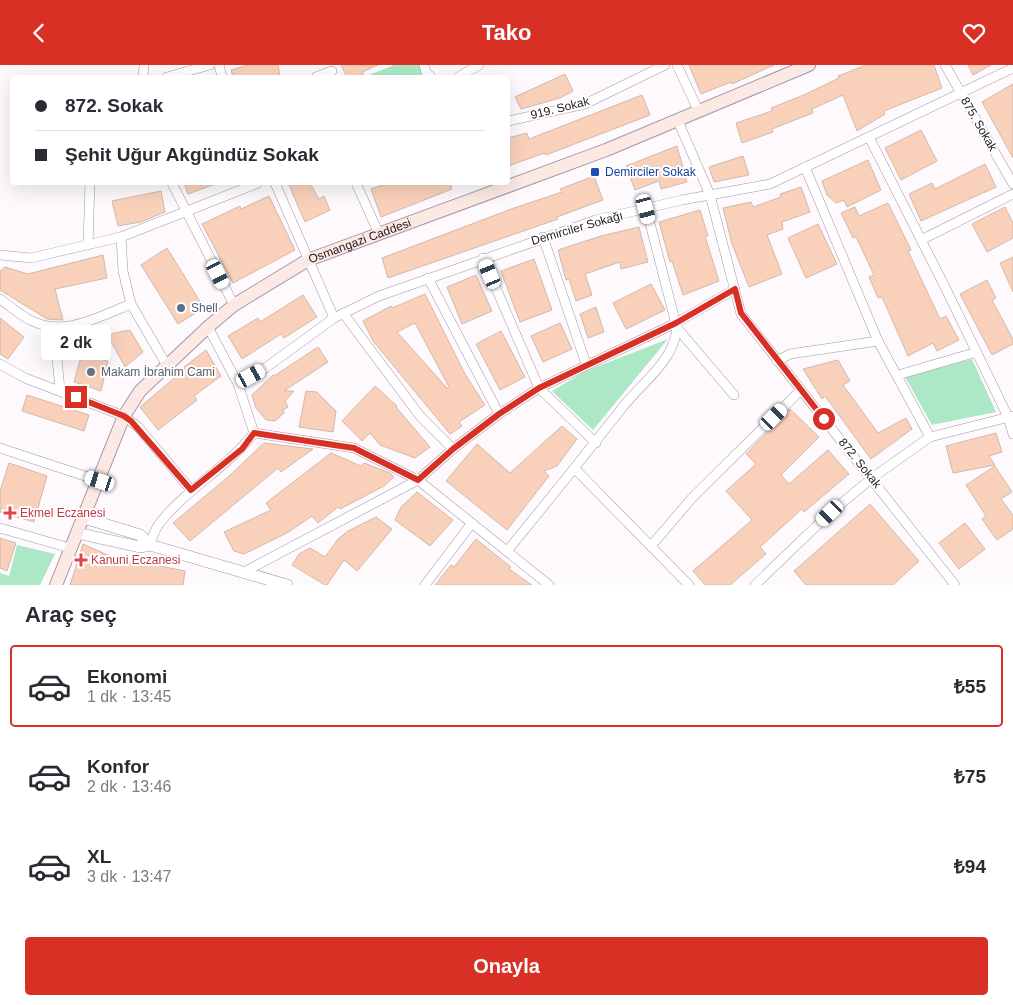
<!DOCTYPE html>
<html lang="tr">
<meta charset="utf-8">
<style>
:root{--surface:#fff;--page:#f7f7f7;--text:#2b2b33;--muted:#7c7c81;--line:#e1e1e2;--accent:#d93025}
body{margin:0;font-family:Helvetica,sans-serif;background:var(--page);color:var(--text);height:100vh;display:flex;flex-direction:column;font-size:19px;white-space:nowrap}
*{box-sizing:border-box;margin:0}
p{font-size:16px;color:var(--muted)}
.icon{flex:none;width:28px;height:28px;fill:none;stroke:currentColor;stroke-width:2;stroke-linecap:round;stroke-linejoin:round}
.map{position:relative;height:520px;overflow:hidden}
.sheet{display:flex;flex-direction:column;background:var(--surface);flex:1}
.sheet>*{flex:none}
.hud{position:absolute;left:10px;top:10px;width:500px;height:110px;border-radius:5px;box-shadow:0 5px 20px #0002;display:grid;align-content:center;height:110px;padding:0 25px;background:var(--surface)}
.end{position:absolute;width:22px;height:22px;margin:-11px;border:6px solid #d93025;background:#fff;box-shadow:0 0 0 2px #fff}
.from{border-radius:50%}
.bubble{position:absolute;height:35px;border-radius:5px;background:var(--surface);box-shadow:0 5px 20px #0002;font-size:16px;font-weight:800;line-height:35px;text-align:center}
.car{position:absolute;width:15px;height:30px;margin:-15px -8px;border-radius:6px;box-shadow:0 0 4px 1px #0007;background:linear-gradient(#fff 24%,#345 0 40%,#fff 0 76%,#345 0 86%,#fff 0)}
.hud b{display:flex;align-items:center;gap:18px;height:48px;font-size:19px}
.hud b+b{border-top:1px solid var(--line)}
.hud i{width:12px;height:12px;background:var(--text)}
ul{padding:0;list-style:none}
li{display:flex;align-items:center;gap:15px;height:82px;margin:0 10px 8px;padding:0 15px;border:2px solid transparent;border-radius:5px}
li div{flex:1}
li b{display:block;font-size:19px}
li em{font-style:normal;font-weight:800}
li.selected{border-color:var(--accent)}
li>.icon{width:45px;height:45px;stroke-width:1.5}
h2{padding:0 25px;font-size:22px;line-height:60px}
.action{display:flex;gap:10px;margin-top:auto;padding:10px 25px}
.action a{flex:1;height:58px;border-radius:5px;background:var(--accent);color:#fff;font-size:20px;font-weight:800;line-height:58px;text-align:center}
header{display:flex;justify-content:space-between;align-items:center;height:65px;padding:0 25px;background:var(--accent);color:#fff;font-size:22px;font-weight:800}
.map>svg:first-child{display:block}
.green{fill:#ace8c5}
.building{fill:#f9d1bb;stroke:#d2b9aa;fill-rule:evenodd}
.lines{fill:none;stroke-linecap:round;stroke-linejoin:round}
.minor-casing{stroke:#a694a8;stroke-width:10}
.tertiary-casing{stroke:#a694a8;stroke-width:12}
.secondary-casing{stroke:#a694a8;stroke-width:14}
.minor{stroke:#fff;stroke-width:9}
.tertiary{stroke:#fff;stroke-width:11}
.secondary{stroke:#fde9e3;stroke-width:12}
.route{stroke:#d93025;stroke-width:6}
.transit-dot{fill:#1a4fb4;stroke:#fff;stroke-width:2}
.service-dot{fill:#5c6f8a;stroke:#fff;stroke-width:2}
.worship-dot{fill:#6b7280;stroke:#fff;stroke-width:2}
.health-dot{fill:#e0444e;stroke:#fff;stroke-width:2}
.labels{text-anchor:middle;stroke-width:4;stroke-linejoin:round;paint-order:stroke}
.street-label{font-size:12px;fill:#1f1920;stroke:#fff}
.transit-label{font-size:12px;fill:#164399;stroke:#fff;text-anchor:start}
.service-label{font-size:12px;fill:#4e5e75;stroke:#fff;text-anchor:start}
.worship-label{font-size:12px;fill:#5b616d;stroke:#fff;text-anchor:start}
.health-label{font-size:12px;fill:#be3a42;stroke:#fff;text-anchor:start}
</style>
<header><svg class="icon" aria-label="back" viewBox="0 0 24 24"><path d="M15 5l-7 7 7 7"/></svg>Tako<svg class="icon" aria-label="heart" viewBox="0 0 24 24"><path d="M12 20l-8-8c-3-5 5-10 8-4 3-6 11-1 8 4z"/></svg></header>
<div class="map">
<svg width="1013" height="520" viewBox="0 0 1013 520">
<rect width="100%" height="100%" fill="#fdf9fd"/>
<g class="green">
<path d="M394,0H419L424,12H368L367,11Z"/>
<path d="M668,274L593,365L552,326L586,306Z"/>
<path d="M972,294L996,347L932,360L905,312Z"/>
<path d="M17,480L55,489L40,520H0V508L9,511Z"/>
</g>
<g class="building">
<path d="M248,0H278L280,11L233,12L231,5Z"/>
<path d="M341,0H378L362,7L365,12H347Z"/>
<path d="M689,0H774L732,19L731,17L701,29Z"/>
<path d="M866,0H934L942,23L884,46L885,49L857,66L843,30L812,44L813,48L772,64L773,67L742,78L736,58L772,46L771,43L806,29L839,13L838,11Z"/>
<path d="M968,0H991L973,10Z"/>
<path d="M565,9L573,26L560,33L521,44L515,32Z"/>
<path d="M1013,19V93L982,37Z"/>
<path d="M642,30L650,50L546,90L545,88L508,101V73L527,68L529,74Z"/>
<path d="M921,65L937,96L901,115L885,83Z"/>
<path d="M677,81L687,117L661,124L659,116L635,125L626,101Z"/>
<path d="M743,91L749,110L714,117L709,102Z"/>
<path d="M868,95L881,125L847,142L844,135L836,138L827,130L822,116Z"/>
<path d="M985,99L996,122L921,156L909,129L932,118L935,124Z"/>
<path d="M594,111L603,135L557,152L558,154L388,213L382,193L514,143L562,127L560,124Z"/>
<path d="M184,118H218L188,129Z"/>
<path d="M294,118H310L319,134L324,131L330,145L305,157L289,120Z"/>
<path d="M388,118H450L452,124L381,152L371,124Z"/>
<path d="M801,122L810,147L782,157L783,164L767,170L782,209L749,222L732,179L723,143L751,137L753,142L781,132L780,129Z"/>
<path d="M161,126L165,147L141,157L118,161L112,136Z"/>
<path d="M269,131L295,185L233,218L202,159L240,141L241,144Z"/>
<path d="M888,138L911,185L908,186L940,254L946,251L959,275L937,286L933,278L908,291L882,232L878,233L869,212L874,210L856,172L853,173L841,148L855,142L859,151Z"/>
<path d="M1005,142L1013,158V173L987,187L972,159Z"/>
<path d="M700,145L708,171H705L719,216L683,230L672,196L670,197L659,157Z"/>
<path d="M818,159L837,199L806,213L788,173Z"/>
<path d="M639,162L648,197L621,204L620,197L585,209L592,230L576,236L569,214L566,215L558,185L601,171Z"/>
<path d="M167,183L204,243L178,259L141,200Z"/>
<path d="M103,190L107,213L55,224L63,255L47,254L0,225V206L5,202L28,209Z"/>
<path d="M1013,192V227L1000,198Z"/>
<path d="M534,194L552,245L520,257L501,206Z"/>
<path d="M476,210L492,246L462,259L447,222Z"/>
<path d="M987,215L996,233L992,235L1013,274V279L992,290L960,229Z"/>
<path d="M651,219L665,245L626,264L613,238Z"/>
<path d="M425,229L465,309L485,340L459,357L462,361L450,369L373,276L363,256L391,241L392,243ZM415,258L449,322L447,323L397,267Z"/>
<path d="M303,230L317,252L284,273L281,269L242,294L228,271L258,253L260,257Z"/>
<path d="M596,242L604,267L588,273L580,249Z"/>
<path d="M0,253L24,272L8,294L0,289Z"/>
<path d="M560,258L572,284L543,297L531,271Z"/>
<path d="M130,265L143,287L125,302L108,271L114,268Z"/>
<path d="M501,266L525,312L500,325L476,279Z"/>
<path d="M318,282L328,297L284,326H294L285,336L288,342L283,345L284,348L275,356L266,355L256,343L252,330L273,310L274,311Z"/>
<path d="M206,285L221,311L194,331L197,335L158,365L140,342L185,304L184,302Z"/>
<path d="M82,288L108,296L101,326L74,317Z"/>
<path d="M838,295L850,316L843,320L878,368L906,353L912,364L871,394L825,331L822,334L803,304Z"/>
<path d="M375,321L397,341L396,342L430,382L415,393L380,380L370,368L362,376L342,356Z"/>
<path d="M306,326L317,327L336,346L333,367L299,362Z"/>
<path d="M27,330L89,350L84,366L22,346Z"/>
<path d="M790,344L819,372L781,410L789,419L828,385L849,409L804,447L802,444L760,482L766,489L730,520H705L693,506L752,455L726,426L756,399L746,389Z"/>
<path d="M562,361L577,374L557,401L544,406L549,411L507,465L446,416L477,379L510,408Z"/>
<path d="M996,368L1002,387L989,391L995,400L953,408L946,381Z"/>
<path d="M264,378L313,384L281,407L278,403L190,476L173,458L228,412Z"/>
<path d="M331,388L361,401L364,398L390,408L394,412L384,421L340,444L338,442L318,458L312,451L287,468L244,489L234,486L224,467L271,445L266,438Z"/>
<path d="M9,398L47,411L34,457L0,447V426Z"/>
<path d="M995,401L1012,427L1001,434L1013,450V464L997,475L982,454L986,451L966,420Z"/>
<path d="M417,427L453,455L430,481L395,455L401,442Z"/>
<path d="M870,439L919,496L893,520H806L794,506Z"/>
<path d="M376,452L392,464L357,506L344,495L327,520H325L292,500L299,489L310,483L325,492L338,474L348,466Z"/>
<path d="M965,458L985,484L959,504L939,478Z"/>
<path d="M0,473L16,478L7,506L0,503Z"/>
<path d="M476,474L511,502L509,504L532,520H435L451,500L454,502Z"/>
<path d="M83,479L110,491L109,496L150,499L185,506L183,520H70Z"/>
</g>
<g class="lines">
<defs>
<g id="minor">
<path d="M219,0L222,12"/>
<path d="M424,0L426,7L431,12"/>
<path d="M677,0L699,47"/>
<path d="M945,0L1013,119"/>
<path d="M143,12L144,0"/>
<path d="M167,12L210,0"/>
<path d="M316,12L332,6"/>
<path d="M458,12L479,0"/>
<path d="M508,56L585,39L665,0"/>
<path d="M678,56L710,130L741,249L955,520"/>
<path d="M869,72L946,224L1008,352L1013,369"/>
<path d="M805,102L878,276L930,372"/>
<path d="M172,118L234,240"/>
<path d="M275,118L334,253"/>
<path d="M356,118L379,169"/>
<path d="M646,143L677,263L734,330"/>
<path d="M121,172L123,206L131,239L166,299"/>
<path d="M543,172L586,299"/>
<path d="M921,175L1013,129"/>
<path d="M88,180L90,118"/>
<path d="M0,190L31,193L121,172L258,118"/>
<path d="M483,193L539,323L596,378"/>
<path d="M428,213L499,349"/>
<path d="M0,234C10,241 21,251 32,256C65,272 100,251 131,239"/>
<path d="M343,248L420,351L453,384"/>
<path d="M54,263L60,325"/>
<path d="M777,296L790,289L878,276"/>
<path d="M0,299L25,313L124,351L138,362L191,425"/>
<path d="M898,310L977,287"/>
<path d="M238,319L264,304L334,253L379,231L596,155L682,135L770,119L1013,3"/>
<path d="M254,368L354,383L418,415L549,520"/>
<path d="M0,383L100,416"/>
<path d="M575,404L689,520"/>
<path d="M0,463L70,483"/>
<path d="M150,480C152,473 155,465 159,459C186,424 227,403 254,368L238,319L208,262"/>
<path d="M651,481L692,433L801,325"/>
<path d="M507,486C546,439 584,391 622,343C642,317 673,298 677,263"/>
<path d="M244,507L418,415L453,384L499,349L539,323L676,258L735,224"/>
<path d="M425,520L472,458"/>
<path d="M755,520L830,448L872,413L930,372L1013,351"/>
</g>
<g id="tertiary">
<path d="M84,453L140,470L150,480L287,520"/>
<path d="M77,468L140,482L150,480"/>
</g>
<g id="secondary">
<path id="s1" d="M56,520L124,351L140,326L208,262L234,240L308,195L606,85L809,0"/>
</g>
</defs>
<use href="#minor" class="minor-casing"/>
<use href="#tertiary" class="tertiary-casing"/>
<use href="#secondary" class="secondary-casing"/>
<use href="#minor" class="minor"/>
<use href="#tertiary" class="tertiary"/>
<use href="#secondary" class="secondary"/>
</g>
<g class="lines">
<path class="route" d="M76,332L124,351L131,356L191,425L242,384L254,368L354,383L418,415L453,384L499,349L539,323L676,258L735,224L741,248L824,354"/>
</g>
<rect class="transit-dot" x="590" y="102" width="10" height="10" rx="2.5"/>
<circle class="service-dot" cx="181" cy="243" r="5"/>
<circle class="worship-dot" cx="91" cy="307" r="5"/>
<g class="health-dot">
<path d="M7.5 440.5h5v5h5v5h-5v5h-5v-5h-5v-5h5z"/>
<path d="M78.5 487.5h5v5h5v5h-5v5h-5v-5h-5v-5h5z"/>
</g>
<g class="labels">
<g class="street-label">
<text transform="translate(560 43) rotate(-14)" y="4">919. Sokak</text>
<text transform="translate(979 59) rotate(60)" y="4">875. Sokak</text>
<text transform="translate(577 163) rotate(-16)" y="4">Demirciler Sokağı</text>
<text dy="4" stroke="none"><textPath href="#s1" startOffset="481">Osmangazi Caddesi</textPath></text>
<text transform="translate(860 398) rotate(51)" y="4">872. Sokak</text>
</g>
<g class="transit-label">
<text x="605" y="111">Demirciler Sokak</text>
</g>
<g class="service-label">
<text x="191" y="247">Shell</text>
</g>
<g class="worship-label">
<text x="101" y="311">Makam İbrahim Cami</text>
</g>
<g class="health-label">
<text x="20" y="452">Ekmel Eczanesi</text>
<text x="91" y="499">Kanuni Eczanesi</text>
</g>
</g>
</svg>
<i class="end from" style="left:824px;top:354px"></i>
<i class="end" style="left:76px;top:332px"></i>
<div class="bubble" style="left:41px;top:260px;width:70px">2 dk</div>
<i class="car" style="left:646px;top:144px;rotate:165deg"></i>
<i class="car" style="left:218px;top:209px;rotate:153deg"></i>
<i class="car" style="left:490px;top:209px;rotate:337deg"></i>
<i class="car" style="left:251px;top:311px;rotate:61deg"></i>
<i class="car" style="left:774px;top:352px;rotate:45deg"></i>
<i class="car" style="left:100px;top:416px;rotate:288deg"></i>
<i class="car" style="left:830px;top:448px;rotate:226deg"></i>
<div class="hud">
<b><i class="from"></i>872. Sokak</b>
<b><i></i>Şehit Uğur Akgündüz Sokak</b>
</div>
</div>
<section class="sheet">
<h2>Araç seç</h2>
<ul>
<li class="selected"><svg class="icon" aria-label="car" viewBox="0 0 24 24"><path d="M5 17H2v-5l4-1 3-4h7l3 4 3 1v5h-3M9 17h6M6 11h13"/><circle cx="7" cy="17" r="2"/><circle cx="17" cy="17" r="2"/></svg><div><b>Ekonomi</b><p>1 dk · 13:45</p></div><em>₺55</em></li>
<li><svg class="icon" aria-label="car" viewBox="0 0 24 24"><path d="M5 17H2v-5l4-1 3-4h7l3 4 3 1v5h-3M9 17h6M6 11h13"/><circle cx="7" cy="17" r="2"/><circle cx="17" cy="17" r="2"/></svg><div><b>Konfor</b><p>2 dk · 13:46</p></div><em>₺75</em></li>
<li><svg class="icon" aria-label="car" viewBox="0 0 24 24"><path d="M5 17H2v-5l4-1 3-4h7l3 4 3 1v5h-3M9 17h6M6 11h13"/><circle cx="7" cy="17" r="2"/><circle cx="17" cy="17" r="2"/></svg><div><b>XL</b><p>3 dk · 13:47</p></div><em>₺94</em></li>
</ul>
<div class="action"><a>Onayla</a></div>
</section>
